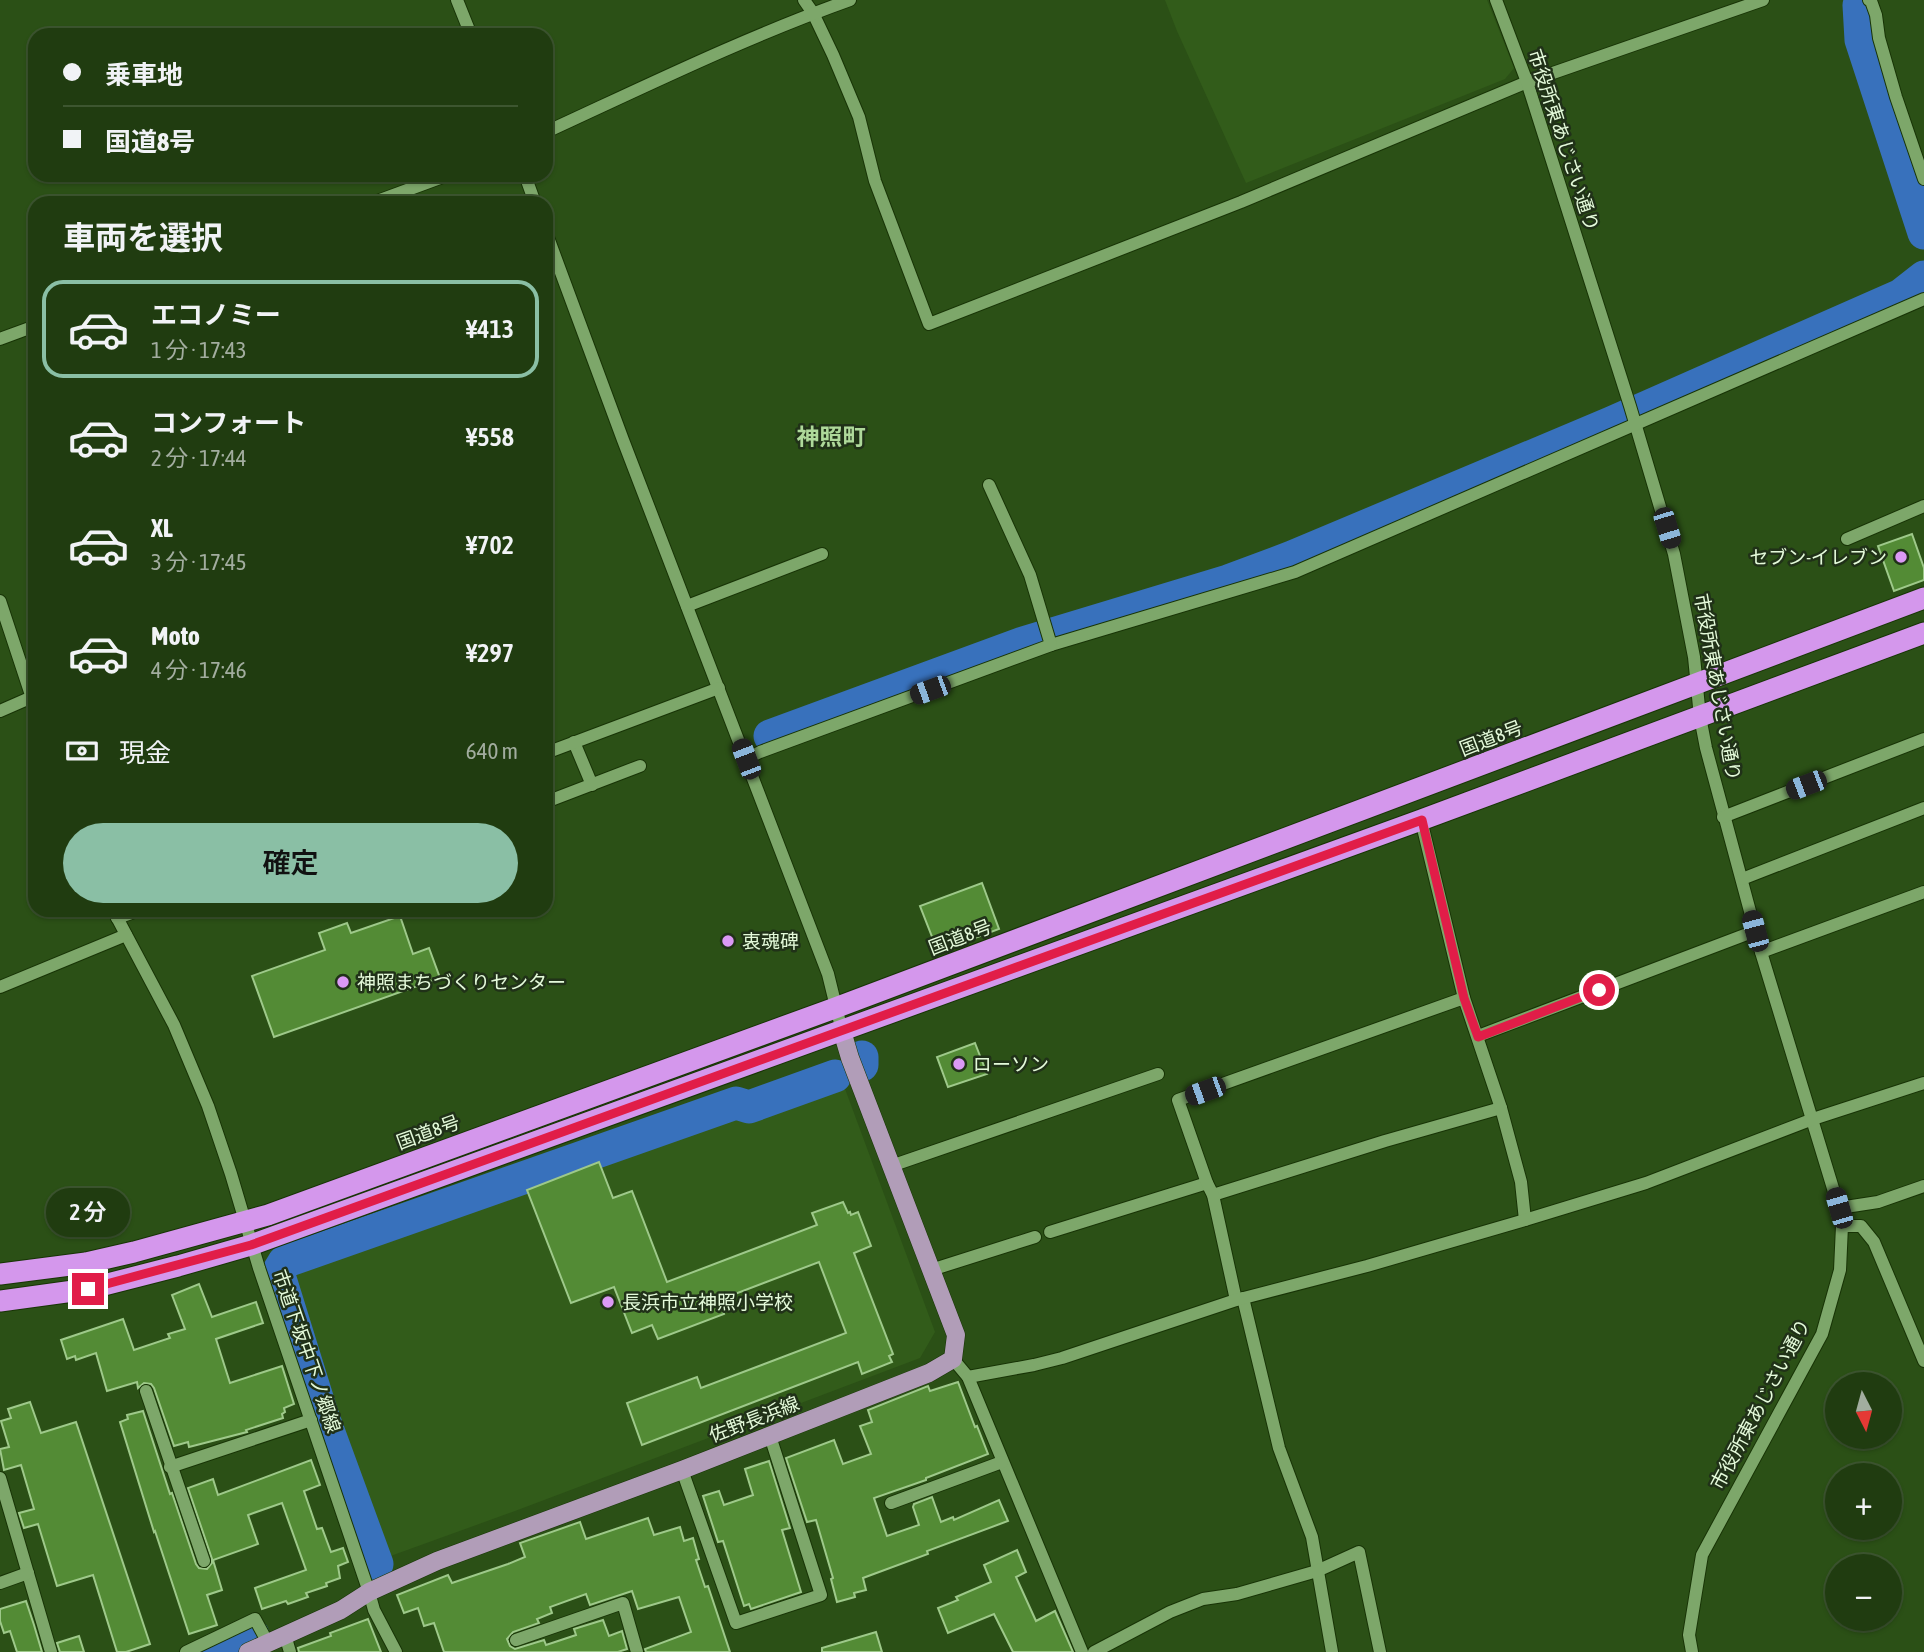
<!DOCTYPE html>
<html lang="ja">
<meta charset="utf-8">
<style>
:root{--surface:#203c10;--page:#284319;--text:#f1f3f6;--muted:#a2ad9f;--line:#3d5630;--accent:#8abfa5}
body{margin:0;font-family:"Asap Condensed","Noto Sans JP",sans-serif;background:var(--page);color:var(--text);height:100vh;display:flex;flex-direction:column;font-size:26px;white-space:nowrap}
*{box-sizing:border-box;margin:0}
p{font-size:23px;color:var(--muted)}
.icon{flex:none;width:38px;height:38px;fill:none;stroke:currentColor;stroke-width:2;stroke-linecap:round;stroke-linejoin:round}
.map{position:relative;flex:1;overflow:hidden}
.panel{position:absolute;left:28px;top:196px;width:525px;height:721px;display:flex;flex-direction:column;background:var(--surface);border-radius:21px;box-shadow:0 2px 5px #0004,0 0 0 2px var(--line)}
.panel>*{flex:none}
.top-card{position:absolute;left:28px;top:28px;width:525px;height:154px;border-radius:21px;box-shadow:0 2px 5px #0004,0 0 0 2px var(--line);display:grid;align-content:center;height:154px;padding:0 35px;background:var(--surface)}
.needle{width:46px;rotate:174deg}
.fabs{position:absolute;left:1825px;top:1372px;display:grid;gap:14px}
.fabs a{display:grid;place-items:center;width:77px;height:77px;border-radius:50%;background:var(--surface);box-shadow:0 2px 5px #0004,0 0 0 2px var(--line);font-size:35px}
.end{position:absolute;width:32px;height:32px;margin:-16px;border:9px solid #e11d48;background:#fff;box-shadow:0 0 0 4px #fff}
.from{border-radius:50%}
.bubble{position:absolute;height:49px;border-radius:24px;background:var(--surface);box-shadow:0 2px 5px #0004,0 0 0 2px var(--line);font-size:23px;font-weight:600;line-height:49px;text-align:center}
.car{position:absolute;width:21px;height:42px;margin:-21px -10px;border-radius:9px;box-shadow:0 0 5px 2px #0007;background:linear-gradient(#222 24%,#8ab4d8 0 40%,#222 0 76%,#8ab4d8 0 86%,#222 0)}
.top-card b{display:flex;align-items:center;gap:24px;height:66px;font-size:26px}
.top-card b+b{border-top:2px solid var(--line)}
.top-card i{width:18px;height:18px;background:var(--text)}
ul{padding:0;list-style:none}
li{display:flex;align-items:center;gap:21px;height:98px;margin:0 14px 10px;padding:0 21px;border:4px solid transparent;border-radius:21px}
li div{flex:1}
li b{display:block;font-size:26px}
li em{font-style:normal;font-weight:600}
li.active{border-color:var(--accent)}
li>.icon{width:63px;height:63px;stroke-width:1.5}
h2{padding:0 35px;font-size:32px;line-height:84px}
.pay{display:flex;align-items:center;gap:18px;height:77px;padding:0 35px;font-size:26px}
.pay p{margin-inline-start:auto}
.cta{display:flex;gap:14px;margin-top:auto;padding:14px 35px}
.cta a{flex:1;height:80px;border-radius:42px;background:var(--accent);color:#111;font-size:28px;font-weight:600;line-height:80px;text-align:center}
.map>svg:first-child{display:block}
.built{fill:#325c1a}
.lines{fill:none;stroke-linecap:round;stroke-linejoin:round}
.river{stroke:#3871bc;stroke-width:33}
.building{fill:#538b35;stroke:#9ec98a;stroke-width:2}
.minor-casing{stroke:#183406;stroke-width:14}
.major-casing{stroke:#183406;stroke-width:19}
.highway-casing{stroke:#183406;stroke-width:23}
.minor{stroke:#7da76a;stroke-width:12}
.major{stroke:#b19db8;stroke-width:18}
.highway{stroke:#d497ec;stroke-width:21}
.route{stroke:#e11d48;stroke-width:9}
.poi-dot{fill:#db99f5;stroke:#203118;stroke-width:2.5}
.labels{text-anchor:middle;stroke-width:5;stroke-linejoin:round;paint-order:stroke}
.street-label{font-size:19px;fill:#e4fada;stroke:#203118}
.poi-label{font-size:19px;fill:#e4fada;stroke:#203118;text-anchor:start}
.quarter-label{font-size:23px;font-weight:bold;fill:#aed99a;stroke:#203118}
</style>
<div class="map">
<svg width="1924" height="1652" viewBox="0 0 1924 1652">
<rect width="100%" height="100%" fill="#2b5016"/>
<g class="built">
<path d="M1165,0H1487L1514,68L1505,79L1246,183L1177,31Z"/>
<path d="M841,1078L935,1332L920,1358L515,1511L385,1558L344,1456L282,1273L289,1265L569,1166L567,1157L723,1102L727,1111L738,1107L751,1113Z"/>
</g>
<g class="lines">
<g class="river">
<path d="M1861,0L1859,5L1861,40L1924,233"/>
<path d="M770,736L1023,643L1228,581L1292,557L1611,423L1901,295L1924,277"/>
<path d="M862,1065V1057"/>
<path d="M377,1564L322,1414L278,1272L284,1262L736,1103L749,1107L835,1076"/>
<path d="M212,1652L253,1635"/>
</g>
</g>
<g class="building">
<path d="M1912,534L1924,568V580L1894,591L1878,546Z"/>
<path d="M982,883L999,929L938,952L920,906Z"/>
<path d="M400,916L413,954L429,948L440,978L274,1037L252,976L325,950L319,933L347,923L351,933Z"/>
<path d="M975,1043L987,1074L948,1087L937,1057Z"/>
<path d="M599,1162L613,1198L632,1191L667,1282L817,1225L812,1213L843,1202L848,1213L850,1212L851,1215L858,1212L871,1246L854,1253L893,1354L889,1356L892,1362L862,1374L858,1362L642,1445L627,1403L697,1377L701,1388L846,1333L819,1262L719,1300L724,1314L658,1339L652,1325L632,1333L614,1287L571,1303L527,1190Z"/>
<path d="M199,1284L212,1317L256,1302L263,1323L216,1339L230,1383L282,1366L294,1404L284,1408L285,1412L282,1414L283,1418L246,1430L247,1432L189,1447L188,1442L174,1446L154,1388L151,1384L144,1383L138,1388L137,1382L107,1391L96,1353L76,1360L75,1356L67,1359L61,1340L123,1319L134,1350L170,1338L168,1334L185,1329L172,1295Z"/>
<path d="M958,1382L975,1427L977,1426L988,1454L926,1478V1480L874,1498L887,1536L919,1525L913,1507L914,1504L932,1497L941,1522L953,1517L954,1520L999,1500L1008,1521L927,1551L928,1554L863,1578L866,1590L854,1593L855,1597L837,1602L831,1579L833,1578L816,1520L807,1522L786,1458L834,1440L843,1464L871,1454L860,1426L872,1422L868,1410L928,1386L930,1391Z"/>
<path d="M30,1402L41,1433L76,1422L150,1644L126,1652H117L93,1575L57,1586L38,1524L24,1528L19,1513L34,1509L21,1465L4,1470L0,1449L9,1447L1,1421L11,1418L8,1409Z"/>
<path d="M143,1411L170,1494L172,1493L196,1564L199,1568L207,1569L212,1563V1559L188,1488L213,1479L218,1495L311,1460L320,1485L304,1491L317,1529L322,1528L331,1552L343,1548L348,1562L338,1566L340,1578L326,1583L327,1586L306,1593L308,1597L288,1604L286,1601L262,1609L255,1588L306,1570L282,1503L248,1515L258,1544L213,1560L222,1590L207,1595L217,1625L189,1634L155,1531L154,1532L120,1422L128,1419L127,1415Z"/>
<path d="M769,1461L790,1528L782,1530L801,1592L751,1609L749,1604L744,1606L723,1541L718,1542L703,1496L719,1491L724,1505L753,1495L745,1469Z"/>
<path d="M648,1518L654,1535L680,1527L684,1541L693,1538L699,1559L696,1560L705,1587L708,1586L730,1652H646L645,1649L691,1632L679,1597L638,1609L632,1591L590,1605L586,1594L550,1607L552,1613L537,1619L539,1623L513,1632L507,1639L510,1646L515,1649L544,1640L546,1645L576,1635L574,1629L603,1620L609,1636L622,1631L627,1649L618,1652H444L434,1623L424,1626L418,1608L404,1613L397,1595L448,1575L452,1583L508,1564L525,1557L520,1543L580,1522L586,1539Z"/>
<path d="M1017,1550L1026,1572L1016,1577L1036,1621L1055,1611L1073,1652H1013L994,1614L948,1633L938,1608L958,1600L956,1597L991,1582L984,1565Z"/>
<path d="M26,1601L34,1625L42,1652H17L10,1631L4,1633L0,1621V1609Z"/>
<path d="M368,1619L381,1652H299L298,1648L331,1636L330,1633Z"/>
<path d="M876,1632L882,1652H822V1648Z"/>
<path d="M79,1636L84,1652H60L57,1643Z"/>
</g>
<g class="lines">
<defs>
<g id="minor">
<path d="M457,0L471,35"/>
<path d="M804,0L813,13L833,55L859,117L875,181L929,324L1241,202L1527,82L1763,0"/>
<path d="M1496,0L1527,82L1630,406L1674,554L1694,657L1700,717L1706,748L1761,952L1839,1208L1842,1226L1840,1270L1822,1334L1702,1555L1689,1635L1692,1652"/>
<path d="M1869,0L1871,1L1876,15L1879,38L1896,97L1924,179"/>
<path d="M546,132C646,86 746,37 850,0"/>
<path d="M525,175L535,203"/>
<path d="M372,203L448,175"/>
<path d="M546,232L623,440L828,974L842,1031"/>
<path d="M0,339L35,326"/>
<path d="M1847,539L1924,506"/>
<path d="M0,601L35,707"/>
<path d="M687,606L822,554"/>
<path d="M1051,645L1295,572L1924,299"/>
<path d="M0,711L32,697"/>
<path d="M574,742L592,785"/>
<path d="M546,753L719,688"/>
<path d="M746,759L760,752L1051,645L1030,575L989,485"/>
<path d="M546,802L640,766"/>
<path d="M1723,817L1924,739"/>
<path d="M1421,820L1464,998"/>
<path d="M1742,879L1924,808"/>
<path d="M113,910L174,1025L208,1106L231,1174L259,1268L369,1592L374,1610L396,1652"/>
<path d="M117,918L140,910"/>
<path d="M1761,952L1924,892"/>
<path d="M0,987L126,935"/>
<path d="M1478,1036L1755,931"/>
<path d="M891,1166L1158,1074"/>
<path d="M1213,1195L1385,1141L1501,1108"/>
<path d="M1839,1208L1878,1202L1924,1186"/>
<path d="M1842,1226H1861L1874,1242L1924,1361"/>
<path d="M1050,1232L1207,1183"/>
<path d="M931,1270L1035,1237"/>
<path d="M1243,1298L1279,1448L1312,1537L1332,1652"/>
<path d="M1236,1300L1213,1195L1207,1183L1178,1100L1464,998L1501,1108L1521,1182L1525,1220"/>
<path d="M953,1359L968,1377L1082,1652"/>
<path d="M968,1377L1034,1365L1062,1358L1236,1300L1367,1266L1525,1220L1646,1183L1813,1119L1924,1083"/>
<path d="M146,1391L204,1561"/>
<path d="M170,1467L311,1420"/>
<path d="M682,1470L736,1623L821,1595L770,1436"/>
<path d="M0,1478L51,1652"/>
<path d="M891,1503L1002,1462"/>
<path d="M0,1583L28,1573"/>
<path d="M285,1635L290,1652"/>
<path d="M516,1640L623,1603L637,1652"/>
<path d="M186,1652L255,1619L268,1643"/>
<path d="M1094,1652L1170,1612L1203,1599L1237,1594L1317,1571L1359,1552L1380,1652"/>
</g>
<path id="major" d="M248,1652L341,1610L369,1592L437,1561L682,1470L929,1373L953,1359L956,1335L850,1058L842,1031"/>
<g id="highway">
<path d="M0,1274L86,1263L134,1252L268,1215L835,1008L1924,598"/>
<path d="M0,1301L88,1289L178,1266L251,1245L1421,820L1924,633"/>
</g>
</defs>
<use href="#minor" class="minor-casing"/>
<use href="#major" class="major-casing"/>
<use href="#highway" class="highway-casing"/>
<use href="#minor" class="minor"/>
<use href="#major" class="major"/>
<use href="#highway" class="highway"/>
</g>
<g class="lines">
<path class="route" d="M88,1289L251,1245L1422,820L1464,998L1478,1037L1599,990"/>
</g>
<g class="poi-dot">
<circle cx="1901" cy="557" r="7"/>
<circle cx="728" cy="941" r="7"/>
<circle cx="343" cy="982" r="7"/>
<circle cx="959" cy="1064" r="7"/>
<circle cx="608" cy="1302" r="7"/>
</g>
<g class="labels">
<g class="street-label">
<text transform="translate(1564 140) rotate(72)" y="7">市役所東あじさい通り</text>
<text transform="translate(1718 687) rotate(80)" y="7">市役所東あじさい通り</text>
<text transform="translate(1491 738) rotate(-21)" y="7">国道8号</text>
<text transform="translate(960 937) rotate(-21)" y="7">国道8号</text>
<text transform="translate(428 1132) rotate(-20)" y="7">国道8号</text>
<text transform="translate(307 1351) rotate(71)" y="7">市道下坂中下ノ郷線</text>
<text transform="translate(1760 1404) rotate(-62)" y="7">市役所東あじさい通り</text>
<text transform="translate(754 1419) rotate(-21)" y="7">佐野長浜線</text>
</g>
<g class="poi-label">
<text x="1887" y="564" text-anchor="end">セブン-イレブン</text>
<text x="742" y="948">衷魂碑</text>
<text x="357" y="989">神照まちづくりセンター</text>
<text x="973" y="1071">ローソン</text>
<text x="622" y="1309">長浜市立神照小学校</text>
</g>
<g class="quarter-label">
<text x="831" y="445">神照町</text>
</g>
</g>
</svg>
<div class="fabs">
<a><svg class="needle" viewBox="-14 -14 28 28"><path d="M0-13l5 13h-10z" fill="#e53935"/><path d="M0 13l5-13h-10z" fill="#a2ad9f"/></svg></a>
<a>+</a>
<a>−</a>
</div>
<i class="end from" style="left:1599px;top:990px"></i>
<i class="end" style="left:88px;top:1289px"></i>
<div class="bubble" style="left:46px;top:1188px;width:84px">2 分</div>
<i class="car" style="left:1667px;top:528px;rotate:163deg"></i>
<i class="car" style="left:930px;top:690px;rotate:250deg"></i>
<i class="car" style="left:746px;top:759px;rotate:339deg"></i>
<i class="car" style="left:1806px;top:785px;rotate:249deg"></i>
<i class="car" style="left:1755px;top:931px;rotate:345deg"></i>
<i class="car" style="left:1205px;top:1091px;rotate:250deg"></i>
<i class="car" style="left:1839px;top:1208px;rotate:344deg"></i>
<div class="top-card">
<b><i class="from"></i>乗車地</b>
<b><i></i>国道8号</b>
</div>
<section class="panel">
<h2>車両を選択</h2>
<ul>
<li class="active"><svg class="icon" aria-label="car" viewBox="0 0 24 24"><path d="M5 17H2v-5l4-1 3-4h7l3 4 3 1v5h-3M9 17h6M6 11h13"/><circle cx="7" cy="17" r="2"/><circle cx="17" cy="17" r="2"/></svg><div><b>エコノミー</b><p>1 分 · 17:43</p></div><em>¥413</em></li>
<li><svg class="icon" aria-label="car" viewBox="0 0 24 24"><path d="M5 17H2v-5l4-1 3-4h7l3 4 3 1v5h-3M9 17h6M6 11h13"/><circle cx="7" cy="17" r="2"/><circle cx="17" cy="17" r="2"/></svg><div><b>コンフォート</b><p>2 分 · 17:44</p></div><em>¥558</em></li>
<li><svg class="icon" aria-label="car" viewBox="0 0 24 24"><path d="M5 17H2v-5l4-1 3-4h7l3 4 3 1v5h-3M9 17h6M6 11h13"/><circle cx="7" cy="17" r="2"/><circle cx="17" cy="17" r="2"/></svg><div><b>XL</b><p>3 分 · 17:45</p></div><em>¥702</em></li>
<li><svg class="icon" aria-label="car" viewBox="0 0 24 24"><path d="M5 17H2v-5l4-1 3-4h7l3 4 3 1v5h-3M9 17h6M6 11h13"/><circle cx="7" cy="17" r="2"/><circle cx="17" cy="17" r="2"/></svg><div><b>Moto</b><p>4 分 · 17:46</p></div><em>¥297</em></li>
</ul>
<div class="pay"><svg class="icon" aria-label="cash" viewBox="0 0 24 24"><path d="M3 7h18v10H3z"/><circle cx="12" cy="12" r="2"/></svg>現金<p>640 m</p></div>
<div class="cta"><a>確定</a></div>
</section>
</div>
